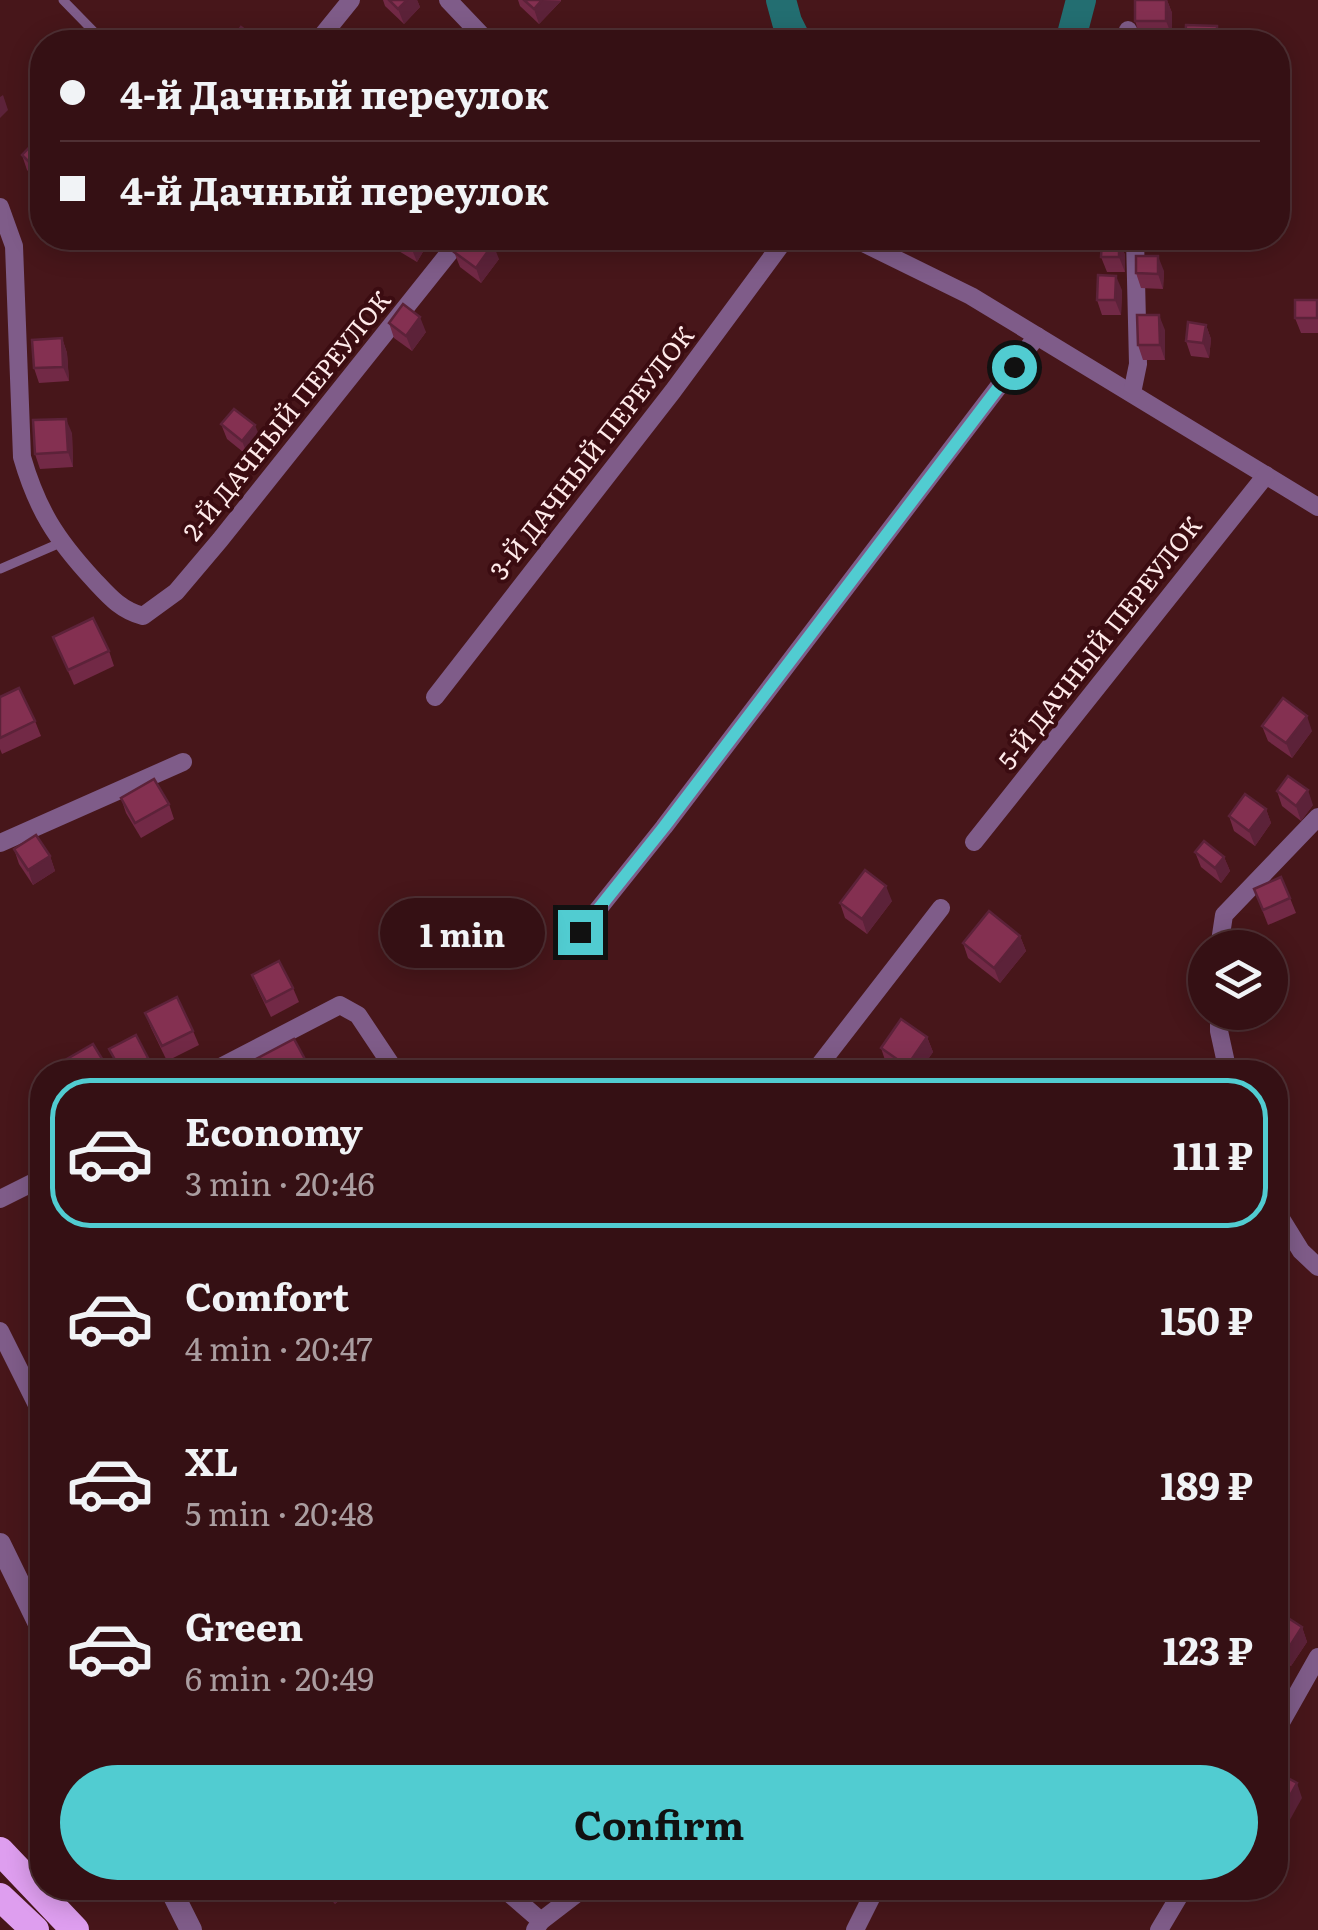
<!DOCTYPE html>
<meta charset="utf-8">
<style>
:root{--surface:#351014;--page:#3d191d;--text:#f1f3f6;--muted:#aa9da0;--line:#4f3034;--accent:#51ccd1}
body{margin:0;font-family:Literata,serif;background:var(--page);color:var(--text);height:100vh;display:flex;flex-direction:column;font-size:38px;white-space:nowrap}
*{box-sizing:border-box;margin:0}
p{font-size:32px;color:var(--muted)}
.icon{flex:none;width:55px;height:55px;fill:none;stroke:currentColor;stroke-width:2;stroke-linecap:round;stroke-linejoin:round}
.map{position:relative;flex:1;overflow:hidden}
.sheet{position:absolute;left:30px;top:1060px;width:1258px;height:840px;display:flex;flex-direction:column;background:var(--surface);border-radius:40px;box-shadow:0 5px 25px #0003,0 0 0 2px var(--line)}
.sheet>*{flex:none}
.guide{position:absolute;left:30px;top:30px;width:1260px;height:220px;border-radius:40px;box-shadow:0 5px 25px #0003,0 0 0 2px var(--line);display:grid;align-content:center;height:220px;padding:0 30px;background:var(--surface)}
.tools{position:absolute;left:1188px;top:930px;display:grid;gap:20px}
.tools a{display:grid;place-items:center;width:100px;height:100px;border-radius:50%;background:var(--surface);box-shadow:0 5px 25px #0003,0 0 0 2px var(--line);font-size:50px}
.end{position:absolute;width:45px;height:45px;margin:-22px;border:12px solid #51ccd1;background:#111;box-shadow:0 0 0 5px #111}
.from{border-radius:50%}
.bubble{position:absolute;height:70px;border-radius:35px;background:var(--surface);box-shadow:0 5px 25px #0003,0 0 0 2px var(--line);font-size:32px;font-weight:700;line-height:70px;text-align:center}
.guide b{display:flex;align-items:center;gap:35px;height:95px;font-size:38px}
.guide b+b{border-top:2px solid var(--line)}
.guide i{width:25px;height:25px;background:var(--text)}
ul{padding:18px 0 0;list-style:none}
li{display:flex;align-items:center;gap:30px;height:150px;margin:0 20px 15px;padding:0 10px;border:5px solid transparent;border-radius:40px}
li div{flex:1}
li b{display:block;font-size:38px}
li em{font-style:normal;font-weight:700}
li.active{border-color:var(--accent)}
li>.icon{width:90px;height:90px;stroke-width:1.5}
.cta{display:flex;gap:20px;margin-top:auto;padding:20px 30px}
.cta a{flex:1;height:115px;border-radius:60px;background:var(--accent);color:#111;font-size:40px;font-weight:700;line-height:115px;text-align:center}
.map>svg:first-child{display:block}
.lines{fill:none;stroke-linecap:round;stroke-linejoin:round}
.river{stroke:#236e71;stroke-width:30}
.service{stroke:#7f5c89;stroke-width:9}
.minor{stroke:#7f5c89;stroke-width:18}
.tertiary{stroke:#7f5c89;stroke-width:22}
.trunk{stroke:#de9eef;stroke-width:28}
.wall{fill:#722946}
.shaded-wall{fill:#5c2239}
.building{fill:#843051;stroke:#5c2239;stroke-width:2.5}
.route{stroke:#51ccd1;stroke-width:12}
.labels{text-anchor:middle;stroke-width:8;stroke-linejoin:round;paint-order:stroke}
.street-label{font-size:25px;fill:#fee9e9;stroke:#3b0c11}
</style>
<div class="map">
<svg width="1318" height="1930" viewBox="0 0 1318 1930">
<rect width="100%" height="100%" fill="#47161a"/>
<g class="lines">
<g class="river">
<path d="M781,0L787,22L797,42"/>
<path d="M1070,42L1081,0"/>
</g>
<g class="service">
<path d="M63,0L104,42"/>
<path d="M0,569L60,543"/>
</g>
<g class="minor">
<path d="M448,0L488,42"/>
<path d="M1128,30V42"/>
<path d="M317,42L351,0"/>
<path d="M0,207L14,246L22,457C37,509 56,539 93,579C108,595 120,610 143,616L176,592L220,540L461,238"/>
<path d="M853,238L971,296L1318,507"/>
<path d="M1132,393L1138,364L1135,238"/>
<path d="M435,697L673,391L786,238"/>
<path d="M974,842L1266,475"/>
<path d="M0,843L183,762"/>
<path d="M580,932L664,827L1037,336"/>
<path d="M1219,948L1224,915L1318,817"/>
<path d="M1219,1012V1031L1228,1072"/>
<path d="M211,1072L340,1005L358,1015L396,1072"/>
<path d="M814,1072L941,908"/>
<path d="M0,1199L42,1178"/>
<path d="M1280,1217L1301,1251L1318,1267"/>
<path d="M0,1331L42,1415"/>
<path d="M1275,1733L1318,1657"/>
<path d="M503,1888L541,1921"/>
<path d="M535,1930L541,1921L584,1888"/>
<path d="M855,1930L876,1888"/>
<path d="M1159,1930L1184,1888"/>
</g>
<g class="tertiary">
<path d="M0,1544L42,1630"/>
<path d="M170,1888L191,1930"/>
</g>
<g class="trunk">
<path d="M0,1851L75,1930"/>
<path d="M0,1897L35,1930"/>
</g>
</g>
<g class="wall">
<path d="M383,0H417L420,7L404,24L385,6Z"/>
<path d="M518,0H561V1L539,24L520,6Z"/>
<path d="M1167,0L1172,13V36H1140L1135,21Z"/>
<path d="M42,134V185L27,170L22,155Z"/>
<path d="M393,238H431L417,262L397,250Z"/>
<path d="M1119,240L1125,255V272H1107L1101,257Z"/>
<path d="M454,252L499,259L481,283L460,267Z"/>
<path d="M1164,271L1163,289L1141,288L1136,273Z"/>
<path d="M1122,290L1121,315H1102L1097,300Z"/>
<path d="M1318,302V333H1301L1295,318Z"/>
<path d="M389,323L426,332L412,351L394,338Z"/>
<path d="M1206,325L1211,339L1209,358L1191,356L1186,341Z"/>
<path d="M1165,330V360H1143L1138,345Z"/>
<path d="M62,338L67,353L69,381L39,383L34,368Z"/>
<path d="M221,424L261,440L248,456L227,439Z"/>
<path d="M72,433L73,467L40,469L35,454Z"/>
<path d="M53,637L109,651L114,666L74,685Z"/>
<path d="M0,697L35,721L41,736L2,754L0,749Z"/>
<path d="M1262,726L1312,731L1292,758L1268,741Z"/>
<path d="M1277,791L1313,805L1301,821L1282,806Z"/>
<path d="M121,798L169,804L174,819L141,838L126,813Z"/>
<path d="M1266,809L1271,823L1255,846L1234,831L1229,816Z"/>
<path d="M14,849L50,856L55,871L33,885L19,864Z"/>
<path d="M1195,852L1224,857L1230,871L1221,883L1201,867Z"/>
<path d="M1254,889L1290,898L1296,913L1268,925Z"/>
<path d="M892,901L867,934L845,918L840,903Z"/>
<path d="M1020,936L1026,951L1000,983L968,958L963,943Z"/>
<path d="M252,975L293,988L299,1002L271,1017L258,990Z"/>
<path d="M145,1013L193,1031L199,1045L167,1061L151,1028Z"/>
<path d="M927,1037L933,1052L919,1072H900L886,1063L881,1048Z"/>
<path d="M109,1049L148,1058L154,1072H120Z"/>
<path d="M67,1059L107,1067L109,1072H72Z"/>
<path d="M256,1059L307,1063L310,1072H260Z"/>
<path d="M1275,1625L1302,1627L1307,1642L1291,1666L1275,1656Z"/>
<path d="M321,1888H354L335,1904Z"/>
</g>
<g class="shaded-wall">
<path d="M407,0H417L420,7L404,24L398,9Z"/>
<path d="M542,0L561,1L539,24L534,9Z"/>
<path d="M1167,0L1172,13V36L1166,21Z"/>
<path d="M1217,26L1223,41V42H1217Z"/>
<path d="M3,95L8,110L0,118V97Z"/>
<path d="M417,238H431L417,262L411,247Z"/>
<path d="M1119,240L1125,255V272L1119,257Z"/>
<path d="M493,244L499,259L481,283L476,268Z"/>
<path d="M1158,256L1164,271L1163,289L1158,274Z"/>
<path d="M1116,276L1122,290L1121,315L1115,300Z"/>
<path d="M1159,315L1165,330V360L1160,345Z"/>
<path d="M420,317L426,332L412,351L406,336Z"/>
<path d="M1206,325L1211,339L1209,358L1203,343Z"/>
<path d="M62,338L67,353L69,381L63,367Z"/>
<path d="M66,419L72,433L73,467L68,452Z"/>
<path d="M255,425L261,440L248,456L242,441Z"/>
<path d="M1307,716L1312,731L1292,758L1286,743Z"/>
<path d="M1308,790L1313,805L1301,821L1296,806Z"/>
<path d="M1266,809L1271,823L1255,846L1249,831Z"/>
<path d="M50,856L55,871L33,885L28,870Z"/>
<path d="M1224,857L1230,871L1221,883L1215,868Z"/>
<path d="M886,886L892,901L867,934L862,919Z"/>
<path d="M1020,936L1026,951L1000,983L994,968Z"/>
<path d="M927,1037L933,1052L919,1072H910L907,1066Z"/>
<path d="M1302,1627L1307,1642L1291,1666L1286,1652Z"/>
<path d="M1297,1783L1302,1798L1276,1845L1275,1822Z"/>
<path d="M331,1888H354L335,1904L329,1889Z"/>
</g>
<g class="building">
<path d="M389,0H407L398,9Z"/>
<path d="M524,0H542L534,9Z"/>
<rect x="1135" y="0" width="31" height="21"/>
<path d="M1186,25L1217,26V42H1185Z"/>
<path d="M241,27L257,39L255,42H230Z"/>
<path d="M42,134V175L22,155Z"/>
<path d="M396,238H417L411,247Z"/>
<path d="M465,238H485L493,244L476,268L454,252Z"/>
<path d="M1102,240H1119V257H1101Z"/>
<path d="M1136,256H1158V274L1136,273Z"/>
<path d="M1098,275L1116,276L1115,300H1097Z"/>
<rect x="1295" y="300" width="22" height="18"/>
<path d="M403,304L420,317L406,336L389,323Z"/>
<path d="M1137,315H1159L1160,345H1138Z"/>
<path d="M1188,322L1206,325L1203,343L1186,341Z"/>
<path d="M62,338L63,367L34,368L32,340Z"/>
<path d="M234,409L255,425L242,441L221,424Z"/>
<path d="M66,419L68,452L35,454L33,420Z"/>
<path d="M93,618L109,651L68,670L53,637Z"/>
<path d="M19,688L35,721L0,738V697Z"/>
<path d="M1283,698L1307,716L1286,743L1262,726Z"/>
<path d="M1288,776L1308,790L1296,806L1277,791Z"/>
<path d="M154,779L169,804L135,823L121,798Z"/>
<path d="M1245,794L1266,809L1249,831L1229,816Z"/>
<path d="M36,835L50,856L28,870L14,849Z"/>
<path d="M1204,841L1224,857L1215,868L1195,852Z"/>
<path d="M865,870L886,886L862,919L840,903Z"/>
<path d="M1281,877L1290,898L1263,910L1254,889Z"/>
<path d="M989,911L1020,936L994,968L963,943Z"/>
<path d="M279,961L293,988L266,1002L252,975Z"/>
<path d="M177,997L193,1031L162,1046L145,1013Z"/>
<path d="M901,1019L927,1037L907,1066L881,1048Z"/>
<path d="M136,1035L148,1058L122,1072L109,1049Z"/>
<path d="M294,1039L307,1063L290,1072H263L256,1059Z"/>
<path d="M93,1044L107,1067L97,1072H75L67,1059Z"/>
<path d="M1282,1614L1302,1627L1286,1652L1275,1645V1625Z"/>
<path d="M1275,1771L1297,1783L1275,1822Z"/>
</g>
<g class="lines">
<path class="route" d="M580,932L664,827L1014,367"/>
</g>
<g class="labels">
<g class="street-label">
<text transform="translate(287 416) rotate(-51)" y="9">2-Й ДАЧНЫЙ ПЕРЕУЛОК</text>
<text transform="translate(592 453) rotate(-52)" y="9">3-Й ДАЧНЫЙ ПЕРЕУЛОК</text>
<text transform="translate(1100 643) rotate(-52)" y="9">5-Й ДАЧНЫЙ ПЕРЕУЛОК</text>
</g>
</g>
</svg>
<div class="tools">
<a><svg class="icon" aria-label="layers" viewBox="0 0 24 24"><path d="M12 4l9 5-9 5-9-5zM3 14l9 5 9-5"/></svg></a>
</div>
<i class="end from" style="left:1014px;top:367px"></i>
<i class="end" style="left:580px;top:932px"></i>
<div class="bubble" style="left:380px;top:898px;width:165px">1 min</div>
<div class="guide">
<b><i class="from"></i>4-й Дачный переулок</b>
<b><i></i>4-й Дачный переулок</b>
</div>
<section class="sheet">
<ul>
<li class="active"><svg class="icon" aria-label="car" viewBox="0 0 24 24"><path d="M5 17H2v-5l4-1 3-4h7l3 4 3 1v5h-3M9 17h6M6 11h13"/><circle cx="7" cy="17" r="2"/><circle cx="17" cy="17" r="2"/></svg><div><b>Economy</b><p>3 min · 20:46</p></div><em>111 ₽</em></li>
<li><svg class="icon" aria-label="car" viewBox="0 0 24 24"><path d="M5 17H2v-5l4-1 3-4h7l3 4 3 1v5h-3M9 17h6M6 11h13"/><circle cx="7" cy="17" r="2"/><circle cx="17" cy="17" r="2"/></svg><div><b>Comfort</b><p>4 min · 20:47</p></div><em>150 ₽</em></li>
<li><svg class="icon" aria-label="car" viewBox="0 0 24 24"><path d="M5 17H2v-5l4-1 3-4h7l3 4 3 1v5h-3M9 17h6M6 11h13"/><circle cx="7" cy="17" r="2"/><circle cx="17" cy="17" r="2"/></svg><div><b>XL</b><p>5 min · 20:48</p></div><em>189 ₽</em></li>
<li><svg class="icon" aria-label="car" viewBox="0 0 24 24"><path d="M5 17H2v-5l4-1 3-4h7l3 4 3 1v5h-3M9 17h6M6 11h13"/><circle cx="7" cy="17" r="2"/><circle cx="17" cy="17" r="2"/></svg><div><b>Green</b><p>6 min · 20:49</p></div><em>123 ₽</em></li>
</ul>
<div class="cta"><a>Confirm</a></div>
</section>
</div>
